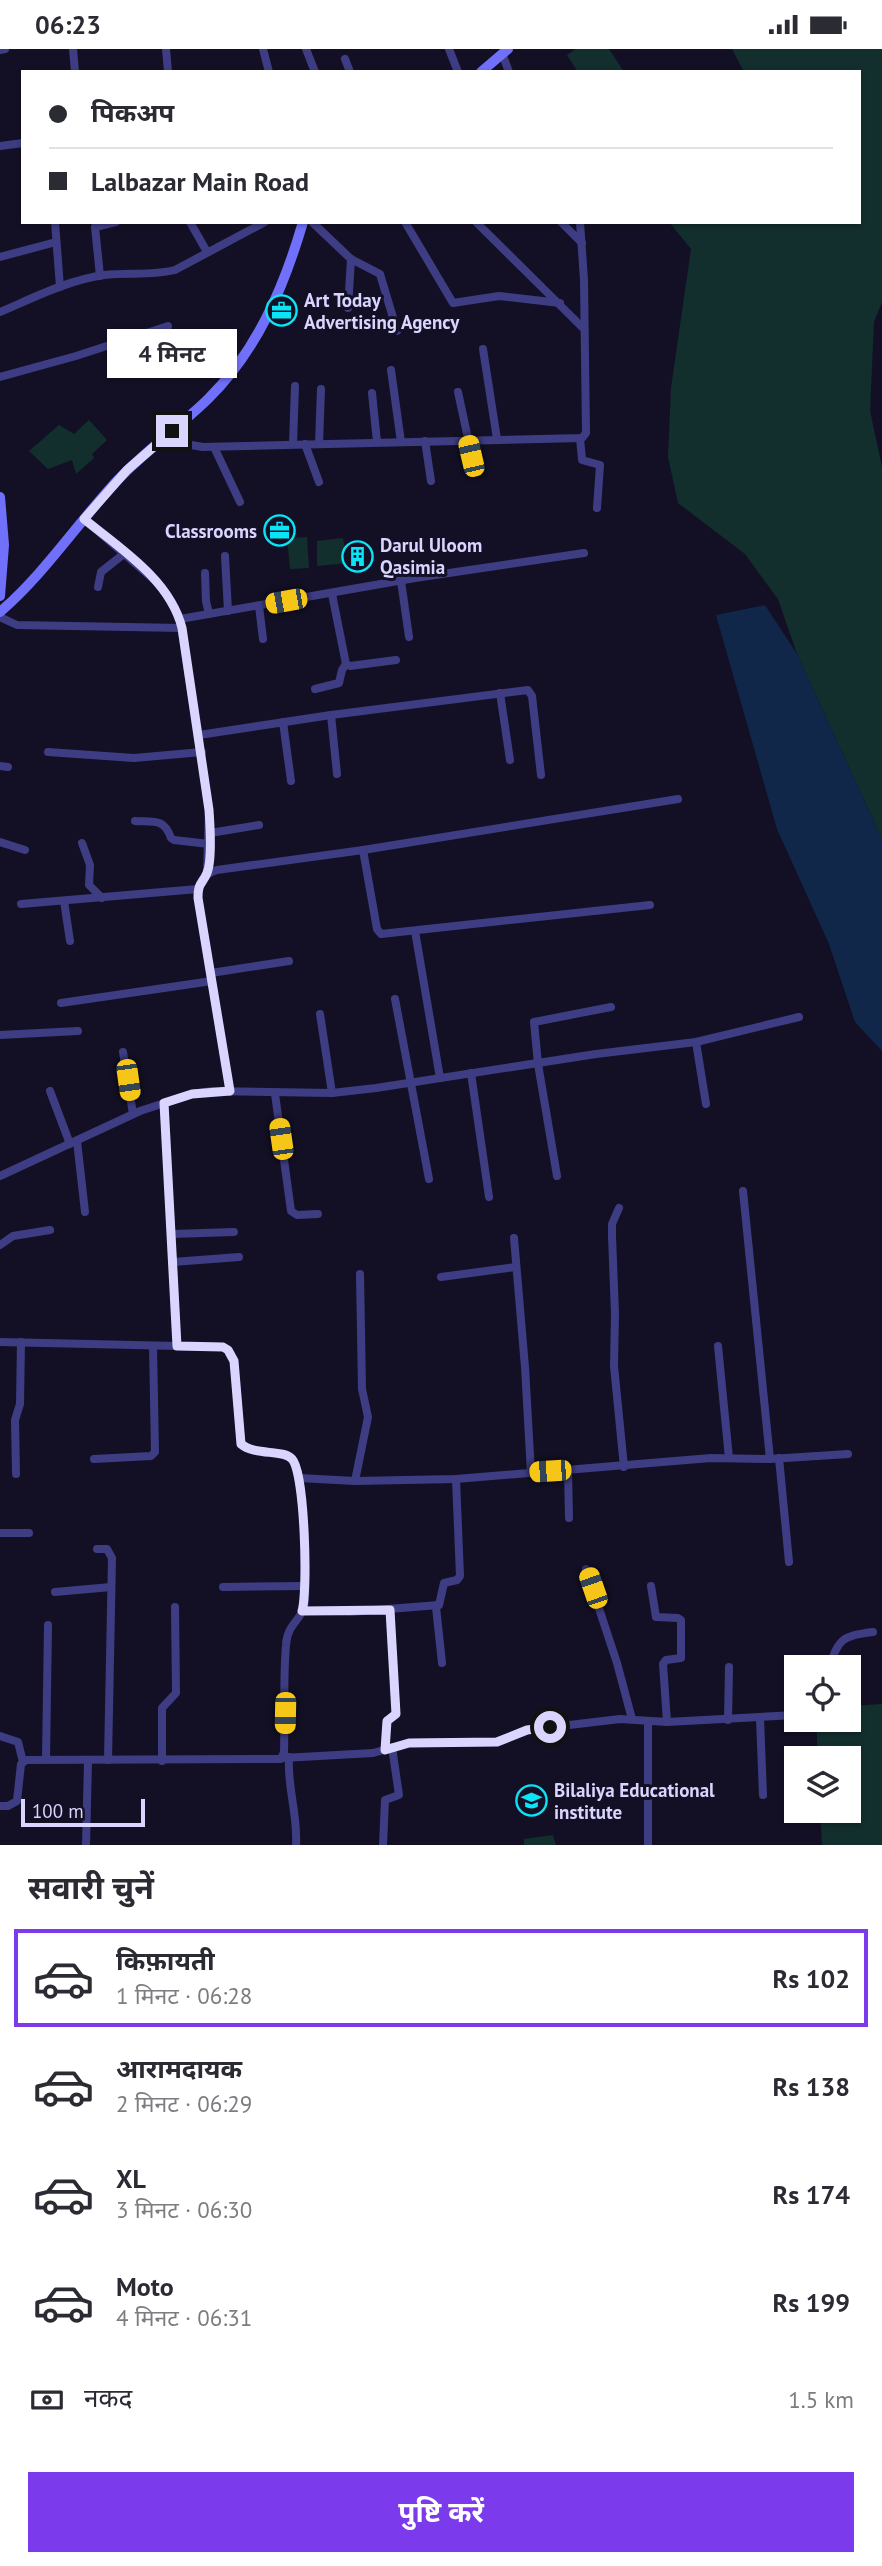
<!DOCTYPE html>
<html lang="hi">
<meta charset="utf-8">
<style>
:root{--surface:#fff;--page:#f2f2f3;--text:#2b2b33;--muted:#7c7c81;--line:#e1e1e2;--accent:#7c3aed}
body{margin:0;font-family:"PT Sans","Noto Sans Devanagari",sans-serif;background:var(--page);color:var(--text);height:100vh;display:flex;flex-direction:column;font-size:26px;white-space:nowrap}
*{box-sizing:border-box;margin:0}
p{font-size:23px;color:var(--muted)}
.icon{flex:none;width:38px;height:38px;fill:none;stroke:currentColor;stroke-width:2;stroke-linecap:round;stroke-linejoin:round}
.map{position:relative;height:1796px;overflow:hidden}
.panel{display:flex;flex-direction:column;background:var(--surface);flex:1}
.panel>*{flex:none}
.top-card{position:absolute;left:21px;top:21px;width:840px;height:154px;border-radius:0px;box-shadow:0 2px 5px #0004;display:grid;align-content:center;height:154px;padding:0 28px;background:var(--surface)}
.fabs{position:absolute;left:784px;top:1606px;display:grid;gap:14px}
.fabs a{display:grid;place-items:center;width:77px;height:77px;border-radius:0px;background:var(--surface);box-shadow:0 2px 5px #0004;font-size:35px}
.scale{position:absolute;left:21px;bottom:18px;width:124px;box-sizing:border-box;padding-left:7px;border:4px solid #d9d5fe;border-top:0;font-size:19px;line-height:24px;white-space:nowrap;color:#d9d5fe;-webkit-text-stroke:5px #131025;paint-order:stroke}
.end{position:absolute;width:32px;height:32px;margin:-16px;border:9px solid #d9d5fe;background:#111;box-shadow:0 0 0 4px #111}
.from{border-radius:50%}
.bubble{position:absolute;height:49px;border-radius:0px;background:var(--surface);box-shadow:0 2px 5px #0004;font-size:23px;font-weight:700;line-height:49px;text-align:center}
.car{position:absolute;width:21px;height:42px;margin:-21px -10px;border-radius:9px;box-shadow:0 0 5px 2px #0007;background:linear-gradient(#f5c518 24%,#345 0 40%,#f5c518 0 76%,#345 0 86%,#f5c518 0)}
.top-card b{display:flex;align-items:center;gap:24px;height:66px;font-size:26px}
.top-card b+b{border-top:2px solid var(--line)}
.top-card i{width:18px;height:18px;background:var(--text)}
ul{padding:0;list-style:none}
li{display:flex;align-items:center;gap:21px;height:98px;margin:0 14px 10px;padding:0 14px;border:4px solid transparent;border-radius:0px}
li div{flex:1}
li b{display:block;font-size:26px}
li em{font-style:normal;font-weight:700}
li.active{border-color:var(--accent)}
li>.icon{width:63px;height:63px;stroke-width:1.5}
h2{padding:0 28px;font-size:32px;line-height:84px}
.pay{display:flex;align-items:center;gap:18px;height:77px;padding:0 28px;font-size:26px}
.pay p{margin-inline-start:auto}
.action{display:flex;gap:14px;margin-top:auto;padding:14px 28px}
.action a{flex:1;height:80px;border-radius:0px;background:var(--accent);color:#fff;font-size:28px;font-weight:700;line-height:80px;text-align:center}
.status{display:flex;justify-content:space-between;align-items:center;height:49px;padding:0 35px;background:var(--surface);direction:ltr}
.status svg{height:19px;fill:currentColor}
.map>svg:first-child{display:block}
.green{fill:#132f2d}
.water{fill:#102749}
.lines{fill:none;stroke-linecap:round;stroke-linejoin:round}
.street{stroke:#3e3d83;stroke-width:8}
.secondary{stroke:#7070fa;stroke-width:10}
.route{stroke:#d9d5fe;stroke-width:9}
.labels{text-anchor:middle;stroke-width:6;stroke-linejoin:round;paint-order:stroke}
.poi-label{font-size:19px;font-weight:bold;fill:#d9d5fe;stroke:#131025;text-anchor:start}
</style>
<div class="status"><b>06:23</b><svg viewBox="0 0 49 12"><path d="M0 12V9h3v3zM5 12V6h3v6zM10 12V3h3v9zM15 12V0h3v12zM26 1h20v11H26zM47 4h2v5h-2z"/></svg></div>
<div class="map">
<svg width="882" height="1796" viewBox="0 0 882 1796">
<rect width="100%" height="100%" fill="#131025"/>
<g class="green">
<path d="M576,0H609L624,23H578L567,6Z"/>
<path d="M732,0H882V253L874,273L870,362L882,418V790L797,605L778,550L745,505L678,454L668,408L671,339L691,200L669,173H859V23H744Z"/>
<path d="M89,371L107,391L92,405L94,409L76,425L72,411L48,420L29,402L59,376L74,385Z"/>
<path d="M307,488L309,519L290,520L287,489Z"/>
<path d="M343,489L348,514L317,517V492Z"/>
<path d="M882,1655V1796H822L820,1762H849V1710H818L816,1671H849V1657Z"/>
<path d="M553,1786L556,1796H524V1790Z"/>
</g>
<path class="water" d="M765,556L797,605L882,790V1002L855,973L829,895L777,780L716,566Z"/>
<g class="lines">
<g class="street">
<path d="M73,0L75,23"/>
<path d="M166,0L168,23"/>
<path d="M263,0L269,23"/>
<path d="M306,0L315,23"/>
<path d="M449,0L458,23"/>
<path d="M0,1L5,0"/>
<path d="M502,4L509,23"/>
<path d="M345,10L350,23"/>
<path d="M0,97L23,94"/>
<path d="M55,173L60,238"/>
<path d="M190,173L207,203"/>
<path d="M312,173L351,210L380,225L397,282"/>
<path d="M405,173L453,254L499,247L560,254"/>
<path d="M476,173L583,279"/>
<path d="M561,173L582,194"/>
<path d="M0,208L56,193"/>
<path d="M100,227L95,178L116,173"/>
<path d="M348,259L351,210"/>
<path d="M0,263C33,249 68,231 104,226C127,223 152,227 175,221L265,173"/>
<path d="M483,300L497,390"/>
<path d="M391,321L401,393"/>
<path d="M0,328L76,307L168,277"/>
<path d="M458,343L475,422"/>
<path d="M372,344L377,393"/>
<path d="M172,382L191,396L203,398L582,389L586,384L584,231L580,173"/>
<path d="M580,389L582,411L600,416L597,459"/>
<path d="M425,392L431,432"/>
<path d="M293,395L295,337"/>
<path d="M305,395L319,433"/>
<path d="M319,395L321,340"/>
<path d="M214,398L240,453"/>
<path d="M84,470L160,536L168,547L180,570L209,761L207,824"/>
<path d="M225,507L228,562"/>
<path d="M205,524L206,552L209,565"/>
<path d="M401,532L409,588"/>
<path d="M98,538L101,523L125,504"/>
<path d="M332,545L346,615L350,617L396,611"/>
<path d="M259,557L263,590"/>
<path d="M0,568L17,576L182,579"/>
<path d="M180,570L415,529L584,504"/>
<path d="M315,640L339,634L342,621L346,615"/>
<path d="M500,644L510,711"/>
<path d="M331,666L337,725"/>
<path d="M283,673L291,732"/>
<path d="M199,686L331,666L528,641L532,647L541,726"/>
<path d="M48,703L134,709L202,703"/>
<path d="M0,717L8,718"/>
<path d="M135,772C154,773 164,769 171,789L174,791L209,795"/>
<path d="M210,784L259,776"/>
<path d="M0,793L25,801"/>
<path d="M82,794L90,816L89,836L102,849"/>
<path d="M363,801L377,880L381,885L650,856"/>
<path d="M64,852L70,892"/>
<path d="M21,855L198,840"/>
<path d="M415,882L440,1029"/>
<path d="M211,924L289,912"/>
<path d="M395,950L429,1130"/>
<path d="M61,954L212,932"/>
<path d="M320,965L332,1044"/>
<path d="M0,986L78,982"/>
<path d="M696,993L706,1055"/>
<path d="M123,1003L133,1065"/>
<path d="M471,1024L489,1148"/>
<path d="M50,1042L70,1095"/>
<path d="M230,1043L198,849C198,834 202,826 217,821L363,801L678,750"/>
<path d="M275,1045L291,1162L297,1166L318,1165"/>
<path d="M164,1054L177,1297"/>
<path d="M77,1092L85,1163"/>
<path d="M0,1127L140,1062L192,1045L212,1042L332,1044L376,1039L596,1005L696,993L799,968"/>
<path d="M557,1127L538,1015L534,973L611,958"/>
<path d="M743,1142L770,1410"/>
<path d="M619,1159L612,1175V1187L615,1265L614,1317L624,1418"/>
<path d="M172,1185L234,1183"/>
<path d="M514,1189L525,1318L531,1424"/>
<path d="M0,1196L13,1187L50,1181"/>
<path d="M173,1213L239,1208"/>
<path d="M441,1228L516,1218"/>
<path d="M0,1293L223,1298L228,1301L234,1312L241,1395C256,1408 280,1399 292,1409C304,1421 308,1538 304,1558C300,1572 287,1576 286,1596C283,1631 285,1667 284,1703L281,1710L26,1711L21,1715L17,1752L8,1757H0"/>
<path d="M718,1297L729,1409"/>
<path d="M779,1409L789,1513"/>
<path d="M94,1410L151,1407L155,1403L153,1297"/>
<path d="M568,1421L569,1469"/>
<path d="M16,1425L15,1371L20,1355L21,1293"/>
<path d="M299,1429L355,1432L456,1430L711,1409L770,1410L848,1405"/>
<path d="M355,1432L368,1368L362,1340L360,1225"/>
<path d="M0,1484H29"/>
<path d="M97,1500H107L112,1509L108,1711"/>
<path d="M586,1520L617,1614L632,1670"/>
<path d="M651,1537L656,1568L678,1569L681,1571V1609L666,1611L663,1615L667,1673"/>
<path d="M223,1538L305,1537"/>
<path d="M55,1543L111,1538"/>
<path d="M436,1558L442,1614"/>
<path d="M302,1562L350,1563L439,1556L444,1534L457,1531L460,1527L456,1430"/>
<path d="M829,1619C839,1589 842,1587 873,1583"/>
<path d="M760,1669L763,1746"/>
<path d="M728,1671L729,1618"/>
<path d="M648,1673V1796"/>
<path d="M0,1687L18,1693L23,1713"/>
<path d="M385,1701L387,1672L396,1665L390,1561"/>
<path d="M289,1708C287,1738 298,1766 296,1796"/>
<path d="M283,1709L373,1704L409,1694L497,1693L527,1681L620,1670L667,1673L796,1666"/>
<path d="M46,1710L48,1576"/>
<path d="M162,1712V1659L176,1644L175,1558"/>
<path d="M86,1796L88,1712"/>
<path d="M383,1796L385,1751L399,1746L392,1698"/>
</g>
<g class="secondary">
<path d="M481,23L508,0"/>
<path d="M0,448L4,496L0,547"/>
<path d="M0,563C43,526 75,478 113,436C142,404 177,380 208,350C257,302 284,238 303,173"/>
</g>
</g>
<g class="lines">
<path class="route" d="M172,382L127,421L84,470C121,500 170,531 182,579L209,761C210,775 212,812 207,824C202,836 198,833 198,849L230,1042L192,1045L164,1054L177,1297L223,1298L228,1301L234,1312L241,1395C255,1407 283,1400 292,1410C305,1424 308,1542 302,1562L390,1561L396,1665L387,1672L385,1701L409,1694L497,1693L527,1681L550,1678"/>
</g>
<defs>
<symbol id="office-ring" viewBox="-11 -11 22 22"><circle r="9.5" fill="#131025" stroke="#09e4f6" stroke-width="1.5"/><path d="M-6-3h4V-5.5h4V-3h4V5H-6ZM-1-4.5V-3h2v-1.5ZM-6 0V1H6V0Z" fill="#09e4f6"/></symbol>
<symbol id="building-ring" viewBox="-11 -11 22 22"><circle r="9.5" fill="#131025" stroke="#09e4f6" stroke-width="1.5"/><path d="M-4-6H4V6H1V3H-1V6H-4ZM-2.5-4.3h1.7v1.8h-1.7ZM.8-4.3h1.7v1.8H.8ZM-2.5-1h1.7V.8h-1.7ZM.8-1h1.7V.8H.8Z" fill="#09e4f6"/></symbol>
<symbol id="school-ring" viewBox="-11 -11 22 22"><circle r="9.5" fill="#131025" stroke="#09e4f6" stroke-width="1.5"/><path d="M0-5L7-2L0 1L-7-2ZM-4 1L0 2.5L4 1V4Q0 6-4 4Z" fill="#09e4f6"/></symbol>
</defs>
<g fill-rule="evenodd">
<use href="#office-ring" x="264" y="244" width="35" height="35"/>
<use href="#office-ring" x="262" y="464" width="35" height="35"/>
<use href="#building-ring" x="340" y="490" width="35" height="35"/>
<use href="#school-ring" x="514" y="1734" width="35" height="35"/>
</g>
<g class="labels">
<g class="poi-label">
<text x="304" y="258">Art Today<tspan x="304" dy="22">Advertising Agency</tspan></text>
<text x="257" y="489" text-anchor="end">Classrooms</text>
<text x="380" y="503">Darul Uloom<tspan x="380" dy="22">Qasimia</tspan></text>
<text x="554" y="1748">Bilaliya Educational<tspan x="554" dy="22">institute</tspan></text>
</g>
</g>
</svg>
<div class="fabs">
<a><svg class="icon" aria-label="locate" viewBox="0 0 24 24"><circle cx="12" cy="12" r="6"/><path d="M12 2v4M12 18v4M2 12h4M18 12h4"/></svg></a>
<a><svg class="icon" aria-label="layers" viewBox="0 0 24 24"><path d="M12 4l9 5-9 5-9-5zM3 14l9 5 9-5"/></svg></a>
</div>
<div class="scale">100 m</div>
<i class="end from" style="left:550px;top:1678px"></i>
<i class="end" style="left:172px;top:382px"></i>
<div class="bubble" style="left:107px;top:280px;width:130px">4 मिनट</div>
<i class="car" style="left:471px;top:407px;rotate:347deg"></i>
<i class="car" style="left:286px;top:552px;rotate:260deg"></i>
<i class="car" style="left:128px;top:1031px;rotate:172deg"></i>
<i class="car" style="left:281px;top:1090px;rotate:352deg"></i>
<i class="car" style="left:550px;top:1422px;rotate:266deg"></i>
<i class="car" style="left:593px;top:1539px;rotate:341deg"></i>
<i class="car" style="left:285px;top:1664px;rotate:181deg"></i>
<div class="top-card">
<b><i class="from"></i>पिकअप</b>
<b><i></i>Lalbazar Main Road</b>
</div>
</div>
<section class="panel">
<h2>सवारी चुनें</h2>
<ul>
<li class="active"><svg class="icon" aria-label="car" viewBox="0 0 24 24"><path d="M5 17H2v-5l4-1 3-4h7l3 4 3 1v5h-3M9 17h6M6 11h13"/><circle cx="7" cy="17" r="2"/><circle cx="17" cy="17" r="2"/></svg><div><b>किफ़ायती</b><p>1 मिनट · 06:28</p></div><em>Rs 102</em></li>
<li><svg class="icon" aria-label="car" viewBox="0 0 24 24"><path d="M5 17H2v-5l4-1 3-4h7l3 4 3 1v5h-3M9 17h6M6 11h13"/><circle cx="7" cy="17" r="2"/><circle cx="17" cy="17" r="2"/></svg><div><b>आरामदायक</b><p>2 मिनट · 06:29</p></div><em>Rs 138</em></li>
<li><svg class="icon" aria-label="car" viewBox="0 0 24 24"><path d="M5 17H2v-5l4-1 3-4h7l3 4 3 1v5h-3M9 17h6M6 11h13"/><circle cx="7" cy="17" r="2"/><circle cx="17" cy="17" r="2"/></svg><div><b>XL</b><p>3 मिनट · 06:30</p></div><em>Rs 174</em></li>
<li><svg class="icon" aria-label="car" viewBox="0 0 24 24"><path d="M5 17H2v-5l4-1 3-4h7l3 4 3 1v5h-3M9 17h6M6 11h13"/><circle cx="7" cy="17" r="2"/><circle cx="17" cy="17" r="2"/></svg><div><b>Moto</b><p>4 मिनट · 06:31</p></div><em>Rs 199</em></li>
</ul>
<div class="pay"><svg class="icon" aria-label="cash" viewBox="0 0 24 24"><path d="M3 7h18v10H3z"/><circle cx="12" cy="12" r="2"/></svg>नकद<p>1.5 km</p></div>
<div class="action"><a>पुष्टि करें</a></div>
</section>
